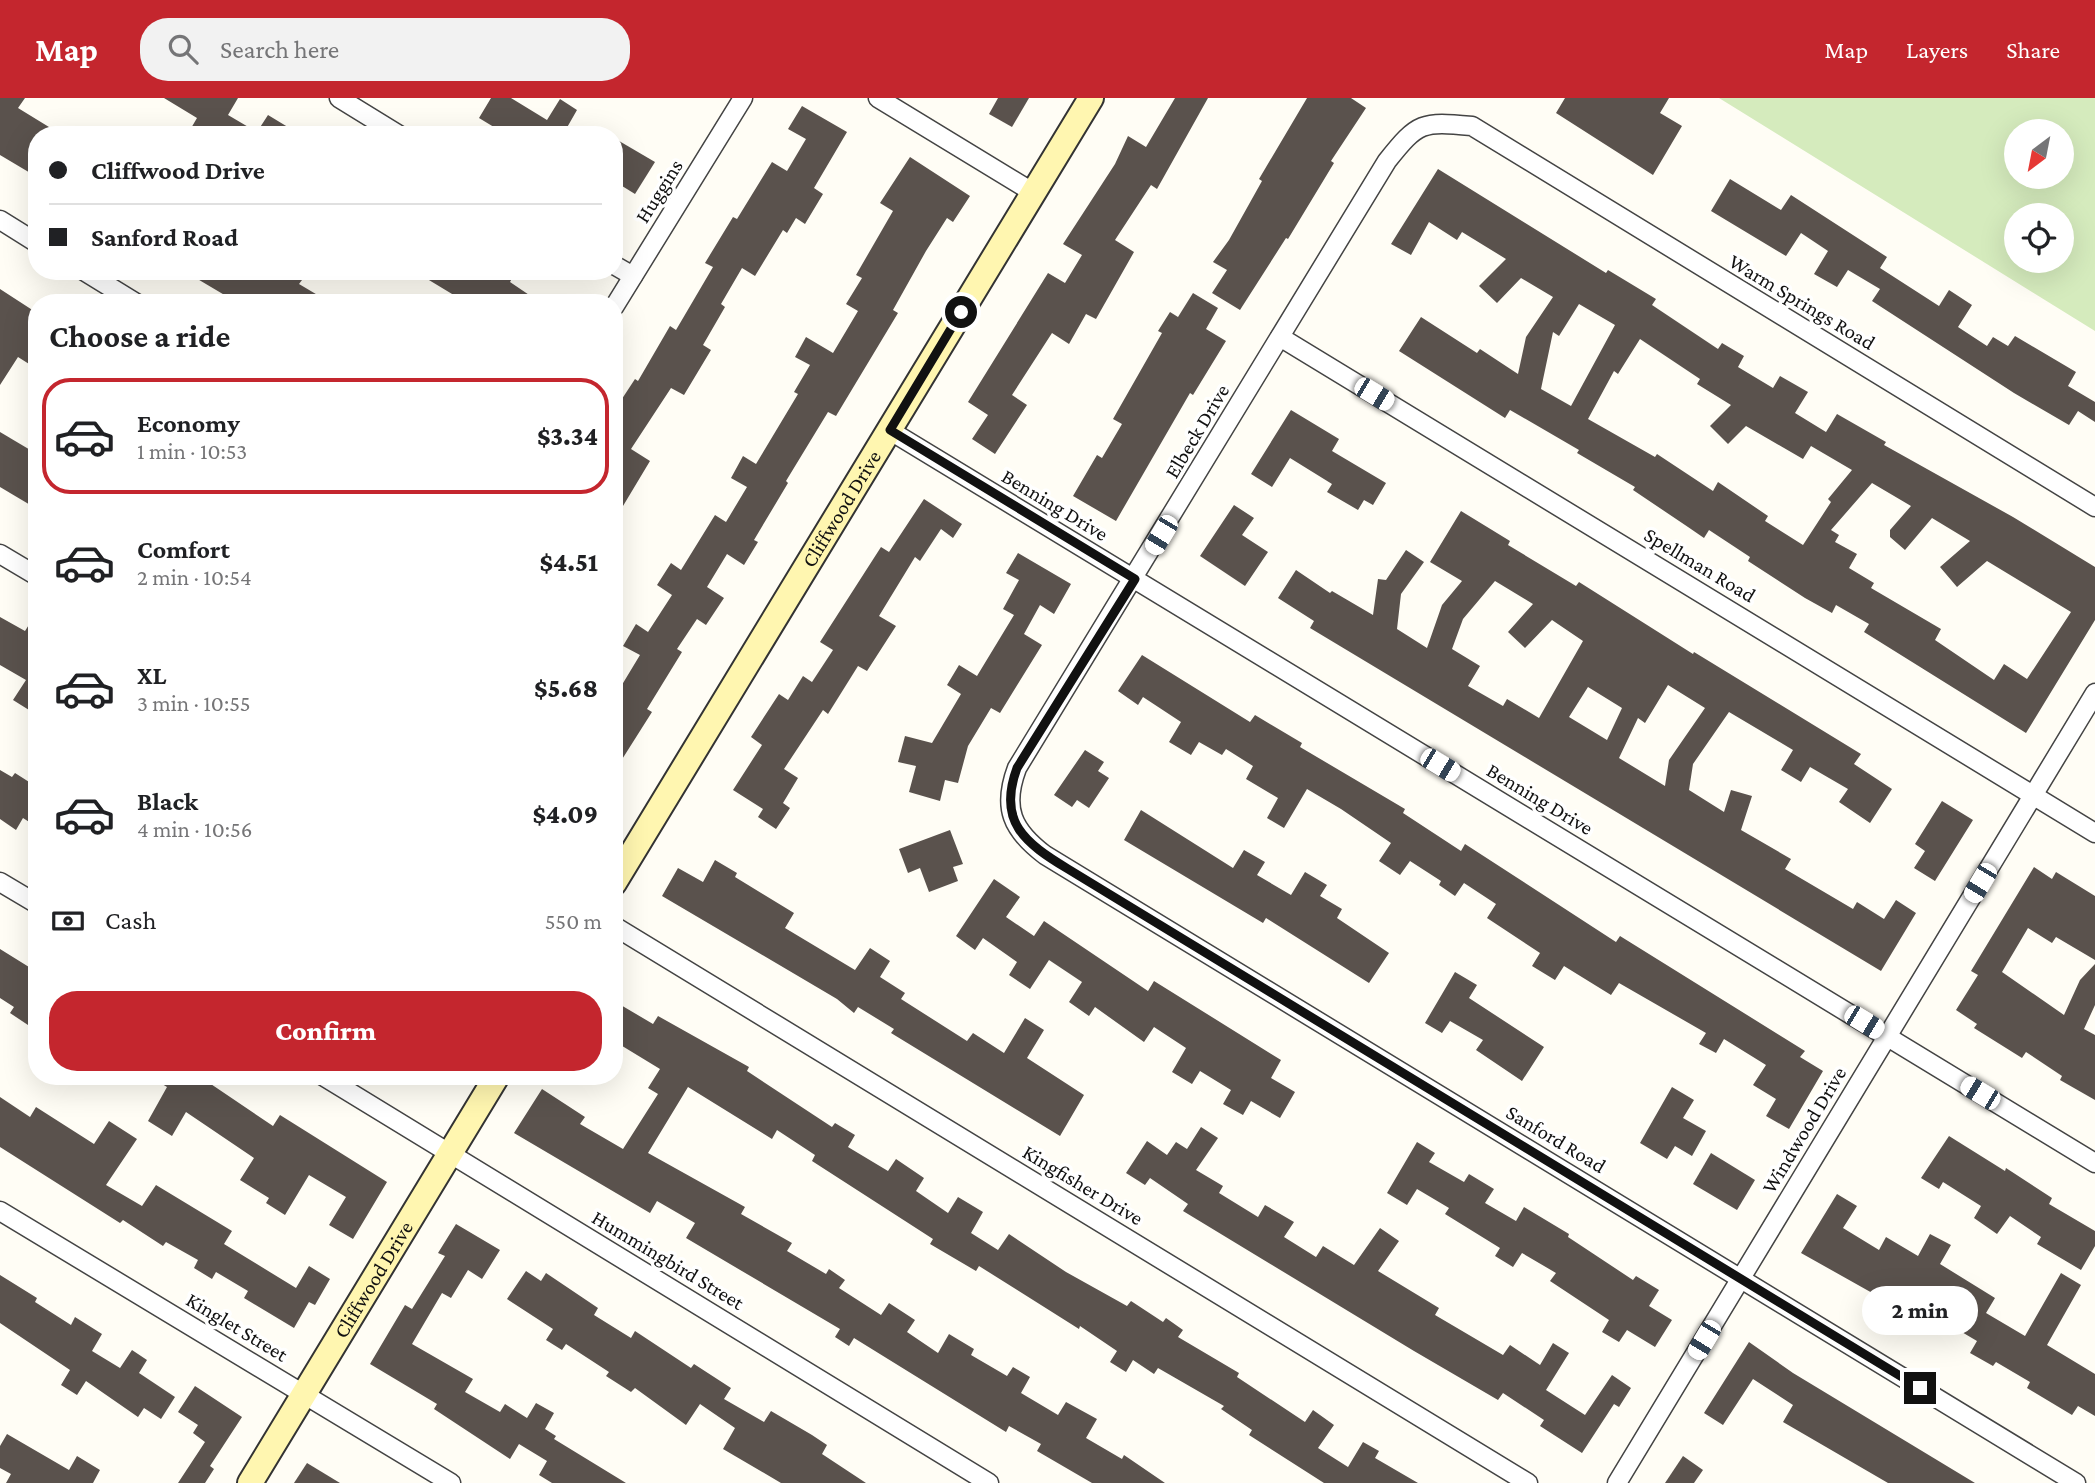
<!DOCTYPE html>
<meta charset="utf-8">
<style>
:root{--surface:#fff;--page:#f2f2f2;--text:#202124;--muted:#757577;--line:#e0e0e0;--accent:#c4262e}
body{margin:0;font-family:"Crimson Pro",serif;background:var(--page);color:var(--text);height:100vh;display:flex;flex-direction:column;font-size:26px;white-space:nowrap}
*{box-sizing:border-box;margin:0}
p{font-size:23px;color:var(--muted)}
.icon{flex:none;width:38px;height:38px;fill:none;stroke:currentColor;stroke-width:2;stroke-linecap:round;stroke-linejoin:round}
.map{position:relative;flex:1;overflow:hidden}
.side{position:absolute;left:28px;top:196px;width:595px;height:791px;display:flex;flex-direction:column;background:var(--surface);border-radius:28px;box-shadow:0 7px 28px #0002}
.side>*{flex:none}
.guide{position:absolute;left:28px;top:28px;width:595px;height:154px;border-radius:28px;box-shadow:0 7px 28px #0002;display:grid;align-content:center;height:154px;padding:0 21px;background:var(--surface)}
.needle{width:46px;rotate:212deg}
.tools{position:absolute;left:2004px;top:21px;display:grid;gap:14px}
.tools a{display:grid;place-items:center;width:70px;height:70px;border-radius:50%;background:var(--surface);box-shadow:0 7px 28px #0002;font-size:35px}
.end{position:absolute;width:32px;height:32px;margin:-16px;border:9px solid #111;background:#fff;box-shadow:0 0 0 4px #fff}
.from{border-radius:50%}
.bubble{position:absolute;height:49px;border-radius:24px;background:var(--surface);box-shadow:0 7px 28px #0002;font-size:23px;font-weight:800;line-height:49px;text-align:center}
.car{position:absolute;width:21px;height:42px;margin:-21px -10px;border-radius:9px;box-shadow:0 0 5px 2px #0007;background:linear-gradient(#fff 24%,#345 0 40%,#fff 0 76%,#345 0 86%,#fff 0)}
.guide b{display:flex;align-items:center;gap:24px;height:66px;font-size:26px}
.guide b+b{border-top:2px solid var(--line)}
.guide i{width:18px;height:18px;background:var(--text)}
ul{padding:0;list-style:none}
li{display:flex;align-items:center;gap:21px;height:116px;margin:0 14px 10px;padding:0 7px;border:4px solid transparent;border-radius:28px}
li div{flex:1}
li b{display:block;font-size:26px}
li em{font-style:normal;font-weight:800}
li.current{border-color:var(--accent)}
li>.icon{width:63px;height:63px;stroke-width:1.5}
h2{padding:0 21px;font-size:32px;line-height:84px}
.pay{display:flex;align-items:center;gap:18px;height:77px;padding:0 21px;font-size:26px}
.pay p{margin-inline-start:auto}
.cta{display:flex;gap:14px;margin-top:auto;padding:14px 21px}
.cta a{flex:1;height:80px;border-radius:28px;background:var(--accent);color:#fff;font-size:28px;font-weight:800;line-height:80px;text-align:center}
header{display:flex;align-items:center;gap:42px;box-sizing:border-box;height:98px;padding:0 35px;background:var(--accent);color:#fff}
header strong{font-size:33px}
nav{display:flex;gap:38px;margin-inline-start:auto;font-size:24px}
.search{width:490px;height:63px;background:var(--page);display:flex;align-items:center;gap:18px;box-sizing:border-box;padding:0 24px;border-radius:28px;color:var(--muted);font-size:26px}
.map>svg:first-child{display:block}
.green{fill:#d5ebbd;fill-rule:evenodd}
.building{fill:#5a524d;fill-rule:evenodd}
.lines{fill:none;stroke-linecap:round;stroke-linejoin:round}
.street-casing{stroke:#444;stroke-width:21}
.secondary-casing{stroke:#333;stroke-width:28}
.street{stroke:#fff;stroke-width:18}
.secondary{stroke:#fff6b0;stroke-width:24}
.route{stroke:#111;stroke-width:9}
.labels{text-anchor:middle;stroke-width:7;stroke-linejoin:round;paint-order:stroke}
.street-label{font-size:21px;fill:#111;stroke:#fff}
</style>
<header>
<strong>Map</strong>
<div class="search"><svg class="icon" aria-label="search" viewBox="0 0 24 24"><circle cx="10" cy="10" r="6"/><path d="M15 15l6 6"/></svg>Search here</div>
<nav><a>Map</a><a>Layers</a><a>Share</a></nav>
</header>
<div class="map">
<svg width="2095" height="1385" viewBox="0 0 2095 1385">
<rect width="100%" height="100%" fill="#fffdf5"/>
<path class="green" d="M1719,0H2095V233ZM2016,33H2062V79H2016ZM2016,117H2062V163H2016Z"/>
<g class="building">
<path d="M0,0H25L18,10L62,37H37V79L0,57Z"/>
<path d="M164,0H238L228,17L257,34L268,17L301,37H187L197,20Z"/>
<path d="M491,0H511L547,22L560,1L577,12L565,33L572,37H507L479,20Z"/>
<path d="M998,0H1029L1012,29L989,16Z"/>
<path d="M1175,0H1208L1157,91L1151,87L1115,142L1134,154L1096,221L1086,216L1069,246L1052,235L1012,297L1027,307L995,356L972,341L988,317L968,304L1048,175L1065,185L1082,157L1063,146L1115,66L1128,38L1146,49Z"/>
<path d="M1307,0H1351L1366,10L1331,63L1334,65L1288,141L1286,140L1240,212L1212,195L1227,172L1213,164L1229,142L1262,83L1259,81Z"/>
<path d="M1565,0H1669L1660,15L1682,28L1653,77L1556,15Z"/>
<path d="M802,8L847,34L814,90L823,96L805,126L796,120L787,135L783,132L755,178L742,170L721,206L725,209L703,247L711,252L684,297L671,290L631,351L650,363L614,423V313L635,281L638,283L670,228L676,232L713,169L705,165L733,119L737,121L772,64L787,73L806,41L788,31Z"/>
<path d="M614,40L655,64L635,96L614,83Z"/>
<path d="M910,59L970,98L953,124L947,120L926,153L893,212L898,215L836,318L828,314L786,383L788,385L754,442L758,444L744,467L727,456L707,489L724,500L706,527L697,521L677,551L682,554L647,611L652,614L614,674V600L640,557L623,548L636,526L648,534L672,497L657,487L671,465L681,472L715,417L726,424L747,389L731,380L743,358L756,366L798,296L794,294L810,267L795,259L806,239L833,255L858,213L846,206L862,180L856,177L893,113L880,105Z"/>
<path d="M1438,71L1606,175L1608,172L1656,201L1652,207L1718,251L1722,245L1744,258L1738,269L1773,290L1780,278L1808,294L1795,315L1826,334L1837,316L1886,344L1884,347L2013,419L2095,469V522L2026,635L1864,534L1869,526L1836,507L1832,515L1805,500L1748,463L1750,459L1709,432L1704,440L1688,429L1633,392L1635,389L1577,355L1579,352L1510,312L1505,320L1399,253L1421,219L1477,255L1480,251L1518,276L1526,239L1553,199L1521,180L1497,205L1479,188L1506,161L1462,134L1457,142L1429,124L1411,157L1391,146ZM1579,206L1615,227L1571,308L1541,291L1553,234L1559,238ZM1640,241L1700,281L1697,286L1731,307L1710,328L1728,346L1746,328L1803,361L1811,348L1852,372L1828,401L1831,404L1803,447L1765,423L1768,418L1718,384L1713,393L1657,356L1655,359L1588,321L1614,273L1618,276ZM1872,385L1911,408L1890,432V439L1905,452L1932,420L1970,443L1940,469L1957,489L1987,463L2071,514L2027,581L2004,566L1994,582L1935,542L1941,531L1871,490L1874,485L1849,470L1857,456L1835,444L1839,437L1831,432Z"/>
<path d="M1730,81L1781,112L1791,97L1887,159L1880,170L1939,208L1949,192L1972,207L1958,229L1987,248L1993,239L2008,248L2015,238L2076,274L2068,288L2095,304V324L2078,313L2069,327L2014,295L1872,203L1880,191L1848,172L1837,189L1814,176L1828,153L1801,135L1786,158L1711,113Z"/>
<path d="M184,173H288L302,182L299,186L331,205H238Z"/>
<path d="M414,173H516L510,184L541,205H479L465,196L462,202Z"/>
<path d="M0,191L37,215V271L18,259L0,287Z"/>
<path d="M1193,195L1218,210L1206,231L1226,243L1193,297L1190,295L1116,423L1073,398L1097,357L1102,360L1122,326L1113,321L1162,235L1158,233L1170,214L1178,219Z"/>
<path d="M1291,312L1339,341L1332,353L1386,385L1373,407L1364,402L1358,412L1327,394L1332,386L1290,360L1272,389L1251,376Z"/>
<path d="M0,334L37,356V411L0,389Z"/>
<path d="M924,401L962,426L953,440L941,431L920,463L915,459L879,518L896,528L867,573L858,568L828,616L823,612L784,671L798,680L783,705L790,710L776,731L758,719L763,711L733,692L762,647L751,639L779,596L788,602L803,578L812,584L833,552L820,544L881,449L889,454Z"/>
<path d="M1234,407L1254,420L1242,437L1268,454L1245,488L1200,458Z"/>
<path d="M1461,413L1510,443L1508,447L1576,488L1579,484L1693,556L1694,554L1861,656L1854,666L1892,691L1870,725L1839,704L1848,691L1810,669L1801,684L1781,672L1793,652L1729,614L1693,666L1689,692L1724,714L1731,692L1752,698L1741,732L1791,761L1785,771L1853,811L1857,804L1884,821L1896,802L1916,815L1881,873L1310,530L1314,523L1278,500L1296,472L1330,495L1332,493L1373,517L1378,481L1386,482L1406,452L1424,464L1401,496L1397,531L1427,550L1442,507L1462,483L1430,464ZM1495,483L1533,506L1508,534L1525,550L1552,522L1583,543L1539,620L1507,601L1503,608L1468,588L1480,568L1452,551L1463,521ZM1668,587L1705,610L1669,662L1665,688L1619,660L1638,620L1645,625ZM1588,589L1622,610L1607,642L1569,619Z"/>
<path d="M1018,455L1071,486L1054,516L1040,507L1024,536L1042,547L1000,615L991,610L968,648L958,685L945,682L940,703L909,694L916,668L898,664L905,638L932,645L961,596L947,587L959,567L977,578L1014,517L1003,511L1019,482L1006,475Z"/>
<path d="M37,514V617L13,602L26,582L0,567V519L25,533Z"/>
<path d="M1142,557L1250,624L1255,617L1302,645L1300,649L1405,711L1403,715L1461,753L1465,746L1616,844L1620,838L1805,953L1800,959L1823,973L1789,1031L1766,1018L1776,1001L1753,987L1766,967L1724,941L1716,955L1699,946L1706,935L1619,885L1611,897L1564,868L1555,882L1532,868L1540,855L1487,820L1496,806L1464,785L1455,798L1439,787L1441,783L1410,763L1400,777L1379,763L1391,745L1341,711L1307,691L1284,730L1267,720L1278,700L1246,681L1253,668L1226,651L1222,657L1199,644L1191,657L1169,644L1181,624L1143,599L1138,607L1118,593Z"/>
<path d="M1085,652L1104,664L1098,673L1109,680L1089,710L1077,702L1072,709L1054,697Z"/>
<path d="M0,672L12,679L15,675L37,689V729L23,720L16,732L0,721Z"/>
<path d="M1942,703L1973,722L1935,783L1914,770L1925,753L1915,746Z"/>
<path d="M1141,712L1233,770L1244,752L1265,764L1257,777L1291,797L1305,774L1327,787L1320,798L1342,811L1337,820L1389,855L1369,885L1266,820L1263,825L1124,742Z"/>
<path d="M950,732L963,766L953,769L958,783L929,794L920,770L908,775L899,751Z"/>
<path d="M715,762L737,775L735,779L794,815L785,830L855,872L870,850L890,863L880,879L905,895L901,901L967,943L973,935L1004,955L1025,920L1044,932L1027,960L1084,997L1060,1038L891,935L894,931L858,909L854,915L837,901L662,798L678,770L703,784Z"/>
<path d="M2034,769L2052,781L2056,774L2095,798V862L2056,839L2052,845L2028,830L2002,874L2064,917L2080,882L2095,866V907L2084,931L2095,937V1002L2060,982L2062,978L2026,954L2022,960L1974,930L1977,926L1956,912L1978,877L1971,873Z"/>
<path d="M994,781L1020,799L1006,819L1034,838L1044,823L1148,893L1154,883L1281,962L1271,980L1295,994L1280,1020L1251,1003L1243,1017L1223,1006L1231,992L1200,973L1192,986L1172,974L1186,950L1154,929L1144,944L1095,909L1089,918L1069,904L1082,884L1049,862L1030,891L1009,877L1017,864L983,840L975,852L956,838Z"/>
<path d="M0,851L37,874V933L10,915L14,909L0,900Z"/>
<path d="M1455,874L1477,887L1469,900L1544,949L1522,983L1476,952L1483,942L1450,923L1442,935L1425,925Z"/>
<path d="M614,903L653,926L658,918L749,969L747,973L832,1029L835,1025L855,1037L848,1049L888,1073L896,1061L924,1080L916,1093L948,1115L958,1099L983,1114L971,1135L998,1152L1009,1136L1066,1174L1127,1208L1131,1203L1163,1224L1166,1220L1183,1232L1178,1239L1239,1275L1237,1279L1305,1324L1313,1312L1334,1327L1318,1350L1348,1369L1363,1344L1379,1353L1375,1360L1418,1385H1324L1249,1337L1252,1332L1221,1311L1224,1308L1158,1270L1154,1276L1133,1262L1126,1274L1110,1264L1117,1253L1080,1228L1079,1231L979,1168L976,1173L930,1146L933,1141L812,1063L815,1057L777,1032L772,1041L688,989L648,1055L745,1109L741,1116L792,1145L787,1153L826,1176L829,1171L845,1182L839,1190L881,1217L889,1205L915,1222L907,1234L938,1255L949,1236L974,1251L971,1257L1007,1278L1013,1269L1030,1279L1021,1295L1058,1317L1066,1304L1097,1321L1086,1340L1122,1361L1124,1357L1165,1385H1092L1037,1353L1041,1346L1009,1328L1006,1334L854,1240L849,1248L835,1239L840,1231L686,1140L695,1125L657,1103L650,1115L514,1035L542,991L585,1019L580,1026L623,1051L658,996L648,990L660,971L614,943Z"/>
<path d="M149,978H199L273,1028L280,1017L387,1084L353,1141L329,1127L346,1099L309,1077L285,1117L266,1105L269,1100L240,1082L254,1060L186,1014L172,1038L148,1023L167,989Z"/>
<path d="M1672,989L1694,1002L1683,1020L1706,1033L1692,1058L1675,1048L1667,1061L1640,1045Z"/>
<path d="M0,999L30,1019L36,1009L94,1046L109,1023L137,1041L106,1087L142,1108L156,1087L232,1133L224,1146L296,1190L309,1168L330,1181L315,1207L309,1204L294,1230L244,1200L248,1193L216,1174L212,1181L194,1170L198,1162L166,1144L163,1148L123,1122L120,1125L0,1049Z"/>
<path d="M1201,1029L1218,1040L1196,1072L1223,1088L1219,1095L1258,1119L1265,1107L1294,1124L1284,1139L1316,1159L1323,1148L1354,1167L1380,1130L1399,1143L1378,1173L1439,1210L1435,1217L1503,1257L1510,1247L1540,1267L1553,1245L1569,1255L1546,1292L1585,1317L1612,1277L1631,1290L1619,1309L1614,1306L1582,1355L1540,1328L1544,1322L1503,1295L1498,1302L1414,1253L1183,1113L1188,1106L1150,1080L1145,1087L1126,1075L1147,1043L1167,1057L1176,1044L1187,1051Z"/>
<path d="M1949,1038L2005,1073L2006,1070L2052,1100L2049,1106L2095,1133V1148L2081,1172L2037,1146L2041,1139L2010,1118L1997,1136L1974,1120L1981,1108L1943,1084L1939,1091L1921,1080Z"/>
<path d="M1417,1044L1435,1055L1429,1064L1464,1084L1469,1076L1494,1091L1485,1105L1516,1123L1524,1109L1569,1136L1568,1139L1633,1182L1636,1178L1659,1192L1649,1208L1672,1222L1655,1249L1627,1232L1619,1244L1602,1234L1609,1222L1550,1183L1556,1175L1522,1155L1513,1169L1495,1158L1500,1150L1445,1116L1449,1110L1417,1091L1407,1107L1387,1095Z"/>
<path d="M1711,1055L1755,1082L1737,1112L1693,1086Z"/>
<path d="M1837,1096L1857,1108L1843,1130L1879,1152L1886,1139L1918,1158L1930,1136L1951,1147L1940,1166L1995,1200L1986,1215L2025,1238L2061,1175L2081,1187L2047,1247L2095,1276V1318L2078,1308L2072,1317L2027,1290L2030,1284L1996,1264L1993,1268L1970,1255L1977,1243L1938,1220L1930,1233L1913,1222L1915,1219L1801,1155Z"/>
<path d="M456,1126L500,1152L482,1181L468,1172L451,1200L442,1195L412,1246L473,1281L465,1294L500,1314L505,1306L527,1320L536,1305L554,1315L545,1331L556,1338L554,1341L626,1385H552L539,1377L547,1363L519,1346L510,1361L434,1311L437,1306L370,1266L405,1207L412,1211L445,1158L438,1155Z"/>
<path d="M526,1173L541,1183L546,1175L598,1210L594,1217L631,1240L635,1233L691,1270L694,1266L731,1290L724,1301L764,1324L771,1313L812,1337L827,1347L822,1356L866,1385H781L723,1351L735,1330L700,1306L686,1327L635,1290L631,1294L606,1278L609,1274L566,1246L562,1252L546,1242L553,1231L507,1201Z"/>
<path d="M0,1177L37,1200L35,1204L71,1227L75,1219L102,1236L92,1253L120,1270L132,1252L147,1262L139,1275L175,1299L161,1321L144,1310L138,1319L86,1283L77,1297L61,1287L70,1272L0,1225Z"/>
<path d="M1749,1244L1793,1275L1975,1385H1888L1783,1324L1793,1307L1753,1281L1723,1327L1704,1315Z"/>
<path d="M195,1288L242,1319L210,1368L214,1371L205,1385H178L205,1344L193,1335L198,1327L178,1314Z"/>
<path d="M7,1336L69,1372L77,1358L100,1372L93,1385H6L11,1376L0,1370V1348Z"/>
<path d="M1683,1358L1703,1372L1694,1385H1665Z"/>
<path d="M307,1365L340,1385H294Z"/>
</g>
<g class="lines">
<defs>
<g id="street">
<path d="M339,0L399,37"/>
<path d="M878,0L1034,95"/>
<path d="M0,122L37,145"/>
<path d="M614,167L633,178"/>
<path d="M84,173L136,205"/>
<path d="M614,209L743,0"/>
<path d="M1280,239L2095,735"/>
<path d="M889,332L2095,1065"/>
<path d="M0,456L37,478"/>
<path d="M0,784L37,806"/>
<path d="M614,828L1528,1385"/>
<path d="M323,978L989,1385"/>
<path d="M0,1113L451,1385"/>
<path d="M1617,1385L2095,595"/>
<path d="M2076,1385L1045,757C1012,732 1002,710 1017,670L1387,63C1418,24 1422,23 1472,28L2095,409"/>
</g>
<g id="secondary">
<path id="s1" d="M614,785L1091,0"/>
<path id="s2" d="M250,1385L497,978"/>
</g>
</defs>
<use href="#street" class="street-casing"/>
<use href="#secondary" class="secondary-casing"/>
<use href="#street" class="street"/>
<use href="#secondary" class="secondary"/>
</g>
<g class="lines">
<path class="route" d="M961,214L890,332L1135,481L1017,670C997,724 1025,745 1068,771L1920,1290"/>
</g>
<g class="labels">
<g class="street-label">
<text transform="translate(659 93) rotate(-58)" y="7">Huggins</text>
<text transform="translate(1802 204) rotate(31)" y="7">Warm Springs Road</text>
<text transform="translate(1197 333) rotate(-59)" y="7">Elbeck Drive</text>
<text transform="translate(1055 407) rotate(31)" y="7">Benning Drive</text>
<text dy="7" stroke="none"><textPath href="#s1" startOffset="438">Cliffwood Drive</textPath></text>
<text transform="translate(1700 467) rotate(31)" y="7">Spellman Road</text>
<text transform="translate(1540 701) rotate(31)" y="7">Benning Drive</text>
<text transform="translate(1804 1032) rotate(-59)" y="7">Windwood Drive</text>
<text transform="translate(1556 1041) rotate(31)" y="7">Sanford Road</text>
<text transform="translate(1083 1087) rotate(31)" y="7">Kingfisher Drive</text>
<text transform="translate(668 1162) rotate(31)" y="7">Hummingbird Street</text>
<text dy="7" stroke="none"><textPath href="#s2" startOffset="238">Cliffwood Drive</textPath></text>
<text transform="translate(237 1229) rotate(31)" y="7">Kinglet Street</text>
</g>
</g>
</svg>
<div class="tools">
<a><svg class="needle" viewBox="-14 -14 28 28"><path d="M0-13l5 13h-10z" fill="#e53935"/><path d="M0 13l5-13h-10z" fill="#757577"/></svg></a>
<a><svg class="icon" aria-label="locate" viewBox="0 0 24 24"><circle cx="12" cy="12" r="6"/><path d="M12 2v4M12 18v4M2 12h4M18 12h4"/></svg></a>
</div>
<i class="end from" style="left:961px;top:214px"></i>
<i class="end" style="left:1920px;top:1290px"></i>
<div class="bubble" style="left:1862px;top:1188px;width:116px">2 min</div>
<i class="car" style="left:1374px;top:296px;rotate:121deg"></i>
<i class="car" style="left:1161px;top:437px;rotate:211deg"></i>
<i class="car" style="left:1440px;top:667px;rotate:121deg"></i>
<i class="car" style="left:1980px;top:785px;rotate:211deg"></i>
<i class="car" style="left:1864px;top:924px;rotate:121deg"></i>
<i class="car" style="left:1980px;top:995px;rotate:301deg"></i>
<i class="car" style="left:1704px;top:1242px;rotate:211deg"></i>
<div class="guide">
<b><i class="from"></i>Cliffwood Drive</b>
<b><i></i>Sanford Road</b>
</div>
<section class="side">
<h2>Choose a ride</h2>
<ul>
<li class="current"><svg class="icon" aria-label="car" viewBox="0 0 24 24"><path d="M5 17H2v-5l4-1 3-4h7l3 4 3 1v5h-3M9 17h6M6 11h13"/><circle cx="7" cy="17" r="2"/><circle cx="17" cy="17" r="2"/></svg><div><b>Economy</b><p>1 min · 10:53</p></div><em>$3.34</em></li>
<li><svg class="icon" aria-label="car" viewBox="0 0 24 24"><path d="M5 17H2v-5l4-1 3-4h7l3 4 3 1v5h-3M9 17h6M6 11h13"/><circle cx="7" cy="17" r="2"/><circle cx="17" cy="17" r="2"/></svg><div><b>Comfort</b><p>2 min · 10:54</p></div><em>$4.51</em></li>
<li><svg class="icon" aria-label="car" viewBox="0 0 24 24"><path d="M5 17H2v-5l4-1 3-4h7l3 4 3 1v5h-3M9 17h6M6 11h13"/><circle cx="7" cy="17" r="2"/><circle cx="17" cy="17" r="2"/></svg><div><b>XL</b><p>3 min · 10:55</p></div><em>$5.68</em></li>
<li><svg class="icon" aria-label="car" viewBox="0 0 24 24"><path d="M5 17H2v-5l4-1 3-4h7l3 4 3 1v5h-3M9 17h6M6 11h13"/><circle cx="7" cy="17" r="2"/><circle cx="17" cy="17" r="2"/></svg><div><b>Black</b><p>4 min · 10:56</p></div><em>$4.09</em></li>
</ul>
<div class="pay"><svg class="icon" aria-label="cash" viewBox="0 0 24 24"><path d="M3 7h18v10H3z"/><circle cx="12" cy="12" r="2"/></svg>Cash<p>550 m</p></div>
<div class="cta"><a>Confirm</a></div>
</section>
</div>
